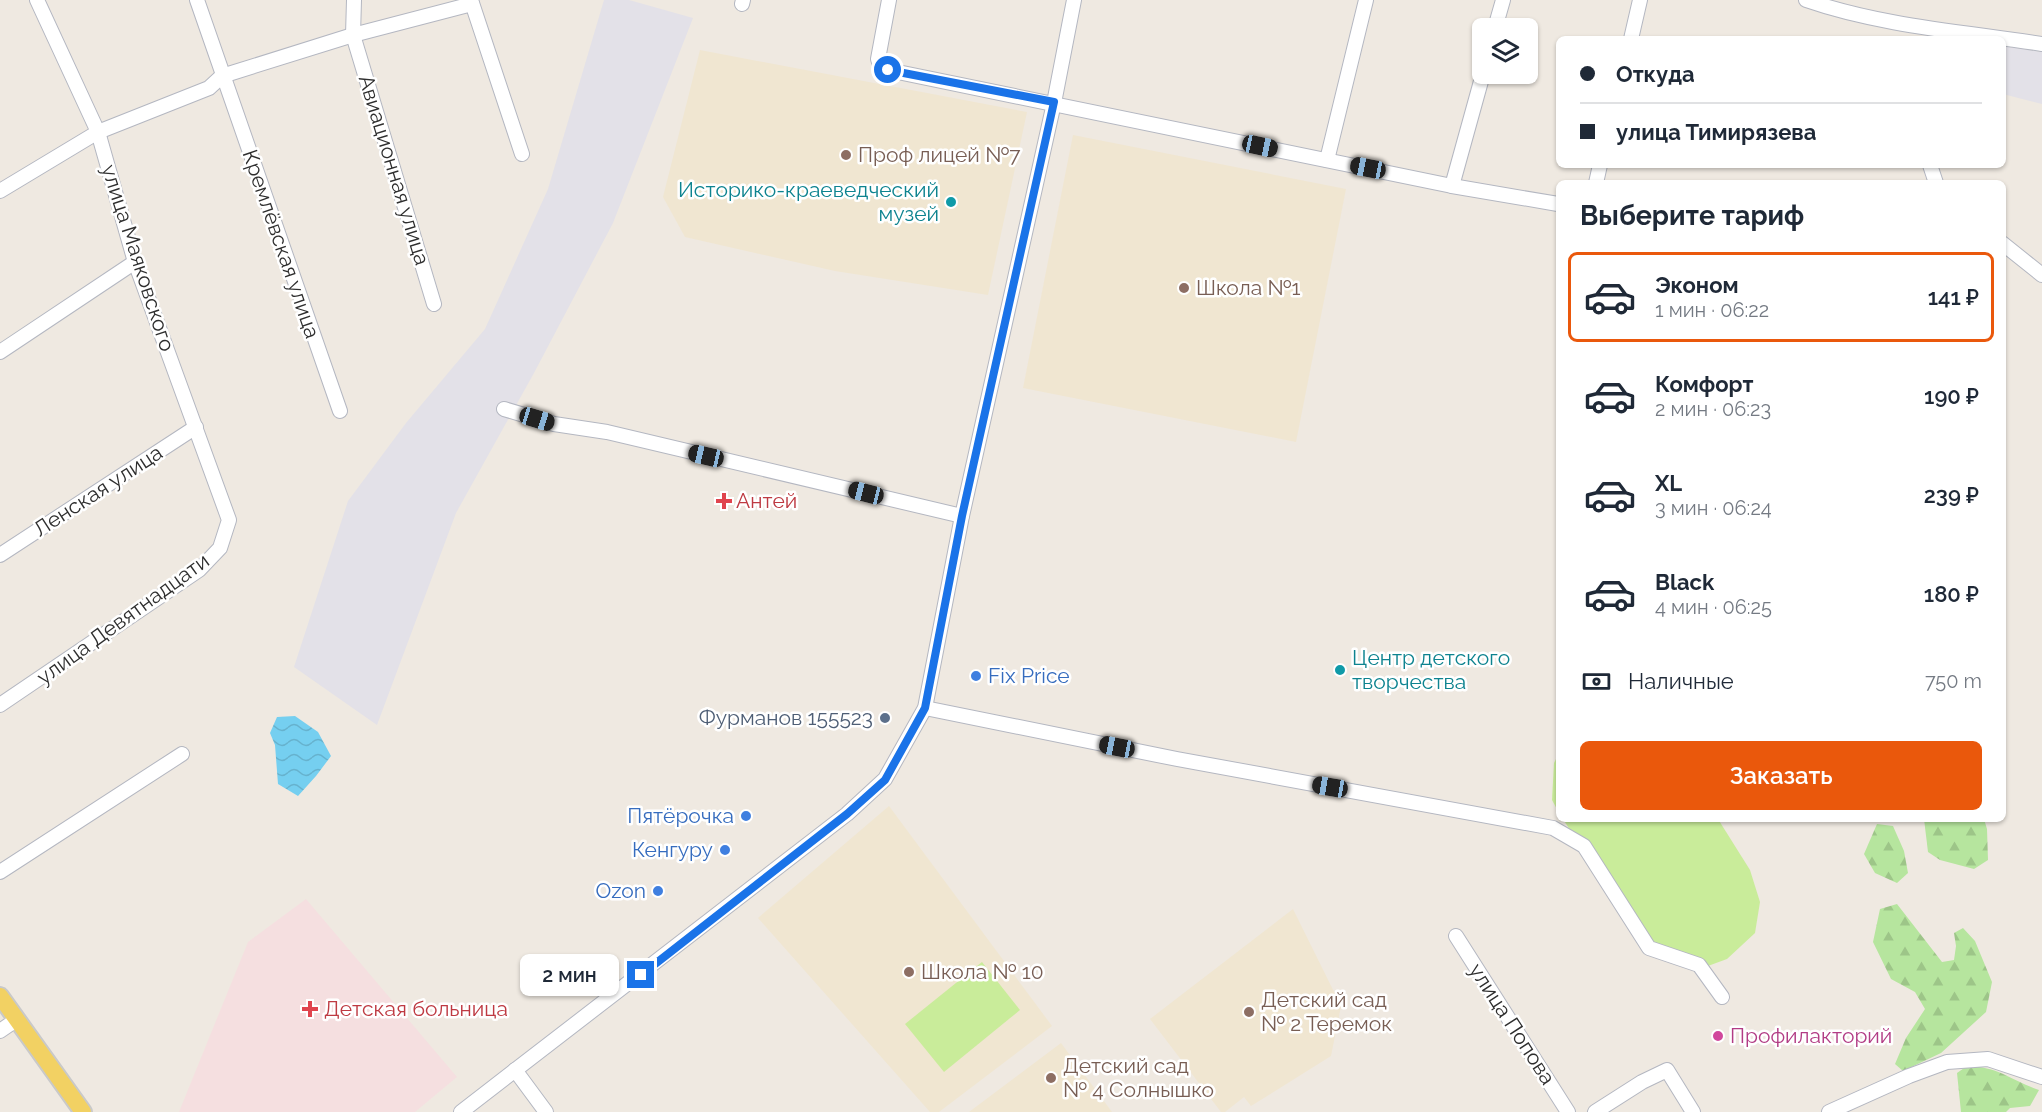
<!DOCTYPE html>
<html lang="ru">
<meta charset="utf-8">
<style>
:root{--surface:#fff;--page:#f2f2f3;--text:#1f2937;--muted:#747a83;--line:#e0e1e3;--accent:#ea580c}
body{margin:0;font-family:Raleway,sans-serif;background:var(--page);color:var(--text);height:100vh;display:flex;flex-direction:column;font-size:22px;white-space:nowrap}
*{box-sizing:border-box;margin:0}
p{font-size:20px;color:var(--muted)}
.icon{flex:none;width:33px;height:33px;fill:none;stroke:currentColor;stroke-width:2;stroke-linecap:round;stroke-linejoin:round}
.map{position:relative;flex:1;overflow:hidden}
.side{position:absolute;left:1556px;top:180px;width:450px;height:642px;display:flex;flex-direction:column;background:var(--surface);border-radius:9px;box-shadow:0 2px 4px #0004}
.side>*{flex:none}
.hud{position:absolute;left:1556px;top:36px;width:450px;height:132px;border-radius:9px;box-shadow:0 2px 4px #0004;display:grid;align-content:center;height:132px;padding:0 24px;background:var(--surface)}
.buttons{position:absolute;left:1472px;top:18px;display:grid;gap:12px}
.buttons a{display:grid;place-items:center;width:66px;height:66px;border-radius:9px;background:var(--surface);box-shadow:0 2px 4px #0004;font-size:30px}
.end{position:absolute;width:27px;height:27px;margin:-14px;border:8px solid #1a73e8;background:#fff;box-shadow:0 0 0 3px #fff}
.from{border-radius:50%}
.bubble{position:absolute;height:42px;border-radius:9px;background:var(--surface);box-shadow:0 2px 4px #0004;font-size:20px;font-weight:600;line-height:42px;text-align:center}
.car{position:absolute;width:18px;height:36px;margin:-18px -9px;border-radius:8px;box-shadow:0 0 4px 2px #0007;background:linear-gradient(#222 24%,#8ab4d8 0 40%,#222 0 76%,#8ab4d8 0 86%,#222 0)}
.hud b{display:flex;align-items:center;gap:21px;height:57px;font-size:22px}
.hud b+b{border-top:2px solid var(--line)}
.hud i{width:15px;height:15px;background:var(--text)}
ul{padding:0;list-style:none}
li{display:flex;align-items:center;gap:18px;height:90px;margin:0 12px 9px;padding:0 12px;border:3px solid transparent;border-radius:9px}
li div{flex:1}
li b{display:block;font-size:22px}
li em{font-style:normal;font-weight:600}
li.current{border-color:var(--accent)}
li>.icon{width:54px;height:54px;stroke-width:1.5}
h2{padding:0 24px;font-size:27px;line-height:72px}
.pay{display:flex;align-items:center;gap:15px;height:66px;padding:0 24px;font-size:22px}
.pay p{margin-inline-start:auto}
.button{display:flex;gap:12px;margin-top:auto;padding:12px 24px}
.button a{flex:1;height:69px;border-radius:9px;background:var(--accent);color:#fff;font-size:24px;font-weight:600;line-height:69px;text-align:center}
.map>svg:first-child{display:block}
.industrial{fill:#e3e1e8}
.education{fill:#f0e6d1}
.medical{fill:#f5dfe0}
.forest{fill:url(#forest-firs)}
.pitch{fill:#c9ec9a}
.water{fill:url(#water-waves)}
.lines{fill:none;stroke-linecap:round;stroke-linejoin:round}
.minor-casing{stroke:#b4b7c1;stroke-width:16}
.major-casing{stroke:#c9c9c9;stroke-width:20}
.minor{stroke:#fff;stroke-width:14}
.major{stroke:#f2d163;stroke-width:16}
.route{stroke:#1a73e8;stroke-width:8}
.education-dot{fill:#8d6e63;stroke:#fff;stroke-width:2}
.culture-dot{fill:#0f9aa8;stroke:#fff;stroke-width:2}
.health-dot{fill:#e0444e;stroke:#fff;stroke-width:2}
.shop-dot{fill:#3f7fe0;stroke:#fff;stroke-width:2}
.service-dot{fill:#5c6f8a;stroke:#fff;stroke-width:2}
.hotel-dot{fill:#d1479c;stroke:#fff;stroke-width:2}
.labels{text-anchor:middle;stroke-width:5;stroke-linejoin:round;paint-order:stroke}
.education-label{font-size:21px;fill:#785e54;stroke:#fff;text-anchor:start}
.street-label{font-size:21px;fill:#2e2e2e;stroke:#fff}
.culture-label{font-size:21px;fill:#0d838f;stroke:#fff;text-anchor:end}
.health-label{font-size:21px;fill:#be3a42;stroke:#fff;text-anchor:start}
.shop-label{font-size:21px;fill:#366cbe;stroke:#fff;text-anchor:end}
.service-label{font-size:21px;fill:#4e5e75;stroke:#fff;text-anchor:end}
.hotel-label{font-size:21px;fill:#b23c85;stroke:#fff;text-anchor:start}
</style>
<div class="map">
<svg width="2042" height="1112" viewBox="0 0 2042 1112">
<defs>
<pattern id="forest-firs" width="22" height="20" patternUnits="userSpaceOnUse" patternTransform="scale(1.5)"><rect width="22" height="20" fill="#b6e59e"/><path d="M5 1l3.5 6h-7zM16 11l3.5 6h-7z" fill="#9dc588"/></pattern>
<pattern id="water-waves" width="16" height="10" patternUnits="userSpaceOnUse" patternTransform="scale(1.5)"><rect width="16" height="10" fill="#75cff0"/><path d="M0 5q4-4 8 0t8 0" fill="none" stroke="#66b2ce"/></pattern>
</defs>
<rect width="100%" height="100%" fill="#efe9e1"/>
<g class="industrial">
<path d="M604,0H629L693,18L613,223L534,373L456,513L377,725L294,667L348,501L406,423L485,329L548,189Z"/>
<path d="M2002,46L2042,52V104L2003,94Z"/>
</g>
<g class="education">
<path d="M700,50L1027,112L988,295L835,271L685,237L663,197Z"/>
<path d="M1073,135L1346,189L1296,442L1023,388Z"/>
<path d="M889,806L1052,1026L939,1112H930L758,918Z"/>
<path d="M1293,909L1341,1006L1331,1056L1251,1106L1244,1097L1225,1112H1221L1150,1019Z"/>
<path d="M1061,1043L1112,1112H969Z"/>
</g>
<path class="medical" d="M306,899L457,1077L415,1112H179L248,942Z"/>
<g class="forest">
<path d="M1924,819H1984L1987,829L1988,860L1974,869L1940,860L1928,852Z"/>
<path d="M1877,824L1893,826L1904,851L1908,873L1897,883L1875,873L1864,854Z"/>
<path d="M1897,904L1942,962L1954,960L1956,946L1954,933L1963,928L1975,941L1992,982L1986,1012L1941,1053L1903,1071L1895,1064L1906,1038L1925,1009L1915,992L1891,979L1873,942L1880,909Z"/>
<path d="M1967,1066C2000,1067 2010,1080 2039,1090L2030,1106L2010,1108L2006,1112H1961L1957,1073Z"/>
</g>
<g class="pitch">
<path d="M1558,755V811L1552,800L1554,763Z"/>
<path d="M1563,819H1718L1750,870L1760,902L1755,933L1727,959L1697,970L1647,952Z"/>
<path d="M982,962L1020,1010L944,1072L905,1024Z"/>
</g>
<path class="water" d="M295,716L318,732L331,756L316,776L298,796L278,784L275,745L270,733L277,717Z"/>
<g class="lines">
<defs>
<g id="minor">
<path d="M197,0L340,411"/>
<path d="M354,0L353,35L434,304"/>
<path d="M471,0L522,154"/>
<path d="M889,0L878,59L880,65L888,70L1452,186L1558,204"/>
<path d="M1806,0C1881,26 1964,32 2042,44"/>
<path d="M742,4L743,0"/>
<path d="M1495,28L1503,0"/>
<path d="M1631,39L1640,0"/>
<path d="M1327,160L1366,0"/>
<path d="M1930,165L1936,183"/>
<path d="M1596,183L1600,165"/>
<path d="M1452,186L1483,74"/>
<path d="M0,191L98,132L209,88L222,76L353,35L472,4"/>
<path d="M2002,243L2042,275"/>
<path d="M0,352L135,262"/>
<path d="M504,409L554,424L607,432L962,516"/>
<path d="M0,555L196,427"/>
<path d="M0,705L199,570L220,548L229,520L135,262L98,132L37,0"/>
<path d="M925,708L1177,759L1553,828L1584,846L1649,948L1699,965L1722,997"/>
<path d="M0,872L182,754"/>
<path d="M1456,936L1568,1112"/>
<path d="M0,1031L16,1020"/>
<path d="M515,1070L546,1112"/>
<path d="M461,1112L847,814L885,779L925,708L962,516L1054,103L1074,0"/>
<path d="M1595,1112L1642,1082L1667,1070L1693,1112"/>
<path d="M1829,1112L1909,1076L1947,1062L1988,1059L2042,1077"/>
</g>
<path id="major" d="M0,996L83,1112"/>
</defs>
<use href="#minor" class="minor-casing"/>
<use href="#major" class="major-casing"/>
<use href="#minor" class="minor"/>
<use href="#major" class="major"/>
</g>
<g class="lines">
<path class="route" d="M641,975L847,814L885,780L925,708L962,516L1054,102L888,70"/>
</g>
<g class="education-dot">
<circle cx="846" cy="155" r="6"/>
<circle cx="1184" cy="288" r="6"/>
<circle cx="909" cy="972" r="6"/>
<circle cx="1249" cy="1012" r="6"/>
<circle cx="1051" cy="1078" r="6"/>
</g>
<g class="culture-dot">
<circle cx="951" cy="202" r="6"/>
<circle cx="1340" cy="670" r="6"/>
</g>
<g class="health-dot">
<path d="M721 492h6v6h6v6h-6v6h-6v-6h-6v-6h6z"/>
<path d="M307 1000h6v6h6v6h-6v6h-6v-6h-6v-6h6z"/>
</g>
<g class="shop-dot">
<circle cx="976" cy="676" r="6"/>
<circle cx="746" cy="816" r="6"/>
<circle cx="725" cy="850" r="6"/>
<circle cx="658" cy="891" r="6"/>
</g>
<circle class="service-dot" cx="885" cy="718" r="6"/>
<circle class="hotel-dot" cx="1718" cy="1036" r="6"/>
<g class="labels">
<g class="education-label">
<text x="858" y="162">Проф лицей №7</text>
<text x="1196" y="295">Школа №1</text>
<text x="921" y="979">Школа № 10</text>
<text x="1261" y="1007">Детский сад<tspan x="1261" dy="24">№ 2 Теремок</tspan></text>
<text x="1063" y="1073">Детский сад<tspan x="1063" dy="24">№ 4 Солнышко</tspan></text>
</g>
<g class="street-label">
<text transform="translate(394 170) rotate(73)" y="7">Авиационная улица</text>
<text transform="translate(281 244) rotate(71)" y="7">Кремлёвская улица</text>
<text transform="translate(138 258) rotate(72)" y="7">улица Маяковского</text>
<text transform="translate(98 491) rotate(-33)" y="7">Ленская улица</text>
<text transform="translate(123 619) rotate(-36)" y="7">улица Девятнадцати</text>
<text transform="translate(1512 1024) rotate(57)" y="7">улица Попова</text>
</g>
<g class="culture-label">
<text x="939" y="197">Историко-краеведческий<tspan x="939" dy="24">музей</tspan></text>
<text x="1352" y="665" text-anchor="start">Центр детского<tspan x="1352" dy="24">творчества</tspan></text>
</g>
<g class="health-label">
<text x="736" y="508">Антей</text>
<text x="324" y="1016">Детская больница</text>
</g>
<g class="shop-label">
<text x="988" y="683" text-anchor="start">Fix Price</text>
<text x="734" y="823">Пятёрочка</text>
<text x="713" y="857">Кенгуру</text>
<text x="646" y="898">Ozon</text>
</g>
<g class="service-label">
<text x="873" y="725">Фурманов 155523</text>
</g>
<g class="hotel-label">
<text x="1730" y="1043">Профилакторий</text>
</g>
</g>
</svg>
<div class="buttons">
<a><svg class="icon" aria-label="layers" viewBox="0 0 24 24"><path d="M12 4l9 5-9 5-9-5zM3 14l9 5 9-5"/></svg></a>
</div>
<i class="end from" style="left:888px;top:70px"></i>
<i class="end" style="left:641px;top:975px"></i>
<div class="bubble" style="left:520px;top:954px;width:99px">2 мин</div>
<i class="car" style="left:1260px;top:146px;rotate:102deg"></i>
<i class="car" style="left:1368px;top:168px;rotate:281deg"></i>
<i class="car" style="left:537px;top:419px;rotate:107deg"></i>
<i class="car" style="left:706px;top:456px;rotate:283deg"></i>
<i class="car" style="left:866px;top:493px;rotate:284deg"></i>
<i class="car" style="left:1117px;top:747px;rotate:281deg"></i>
<i class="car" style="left:1330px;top:787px;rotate:280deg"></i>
<div class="hud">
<b><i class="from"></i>Откуда</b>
<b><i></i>улица Тимирязева</b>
</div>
<section class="side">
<h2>Выберите тариф</h2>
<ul>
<li class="current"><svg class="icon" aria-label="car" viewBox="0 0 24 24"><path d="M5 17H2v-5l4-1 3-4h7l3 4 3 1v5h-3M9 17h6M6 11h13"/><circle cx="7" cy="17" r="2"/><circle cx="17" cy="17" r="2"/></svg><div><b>Эконом</b><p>1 мин · 06:22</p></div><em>141 ₽</em></li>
<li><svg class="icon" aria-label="car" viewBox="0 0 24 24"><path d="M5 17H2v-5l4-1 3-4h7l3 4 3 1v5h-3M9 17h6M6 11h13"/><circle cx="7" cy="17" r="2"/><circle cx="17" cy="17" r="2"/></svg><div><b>Комфорт</b><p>2 мин · 06:23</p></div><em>190 ₽</em></li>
<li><svg class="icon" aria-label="car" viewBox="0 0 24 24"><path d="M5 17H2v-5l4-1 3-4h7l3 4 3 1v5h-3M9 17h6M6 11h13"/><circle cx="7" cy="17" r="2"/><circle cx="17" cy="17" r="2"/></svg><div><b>XL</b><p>3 мин · 06:24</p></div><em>239 ₽</em></li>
<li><svg class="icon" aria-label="car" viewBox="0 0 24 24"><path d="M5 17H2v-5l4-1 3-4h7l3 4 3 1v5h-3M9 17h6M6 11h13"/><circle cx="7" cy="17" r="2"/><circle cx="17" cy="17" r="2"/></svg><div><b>Black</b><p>4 мин · 06:25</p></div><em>180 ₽</em></li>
</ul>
<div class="pay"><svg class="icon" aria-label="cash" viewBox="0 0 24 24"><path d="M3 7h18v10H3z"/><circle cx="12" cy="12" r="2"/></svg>Наличные<p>750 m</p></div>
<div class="button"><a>Заказать</a></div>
</section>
</div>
